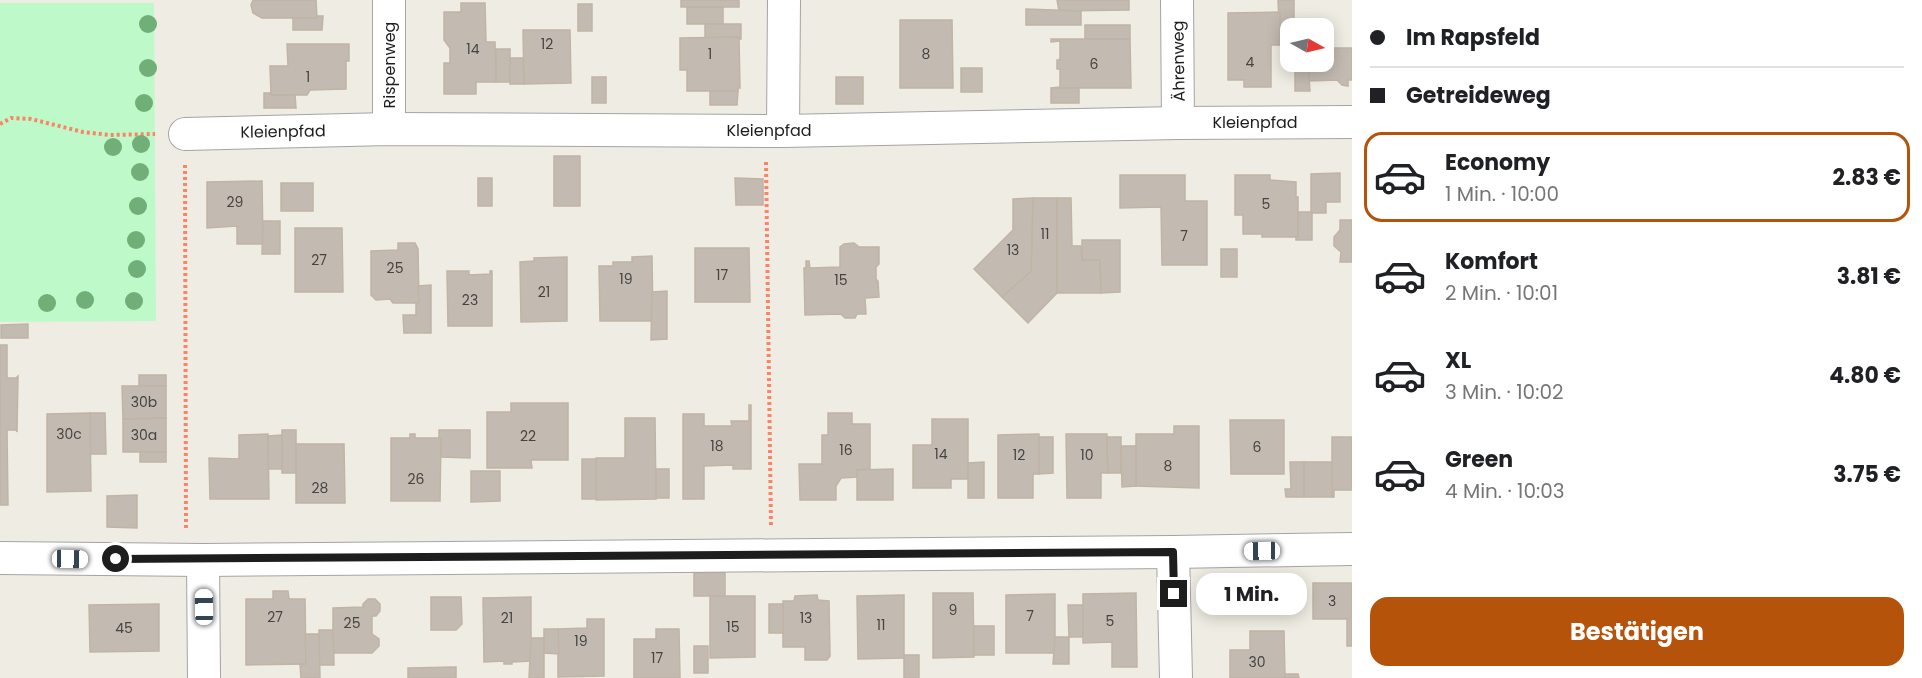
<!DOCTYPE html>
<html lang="de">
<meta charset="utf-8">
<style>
:root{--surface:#fff;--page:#f6f6f6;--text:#202124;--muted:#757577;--line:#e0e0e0;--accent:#b45309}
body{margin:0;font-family:Poppins,sans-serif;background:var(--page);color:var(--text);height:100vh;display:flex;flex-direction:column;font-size:22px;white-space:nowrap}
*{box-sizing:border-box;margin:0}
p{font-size:20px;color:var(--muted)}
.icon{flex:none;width:33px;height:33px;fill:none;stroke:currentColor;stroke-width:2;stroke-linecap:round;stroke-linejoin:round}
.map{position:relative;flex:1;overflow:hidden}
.drawer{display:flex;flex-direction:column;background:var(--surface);width:570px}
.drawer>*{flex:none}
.top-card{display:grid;align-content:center;height:132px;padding:0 18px;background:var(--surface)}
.needle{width:39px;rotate:98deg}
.tools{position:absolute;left:1280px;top:18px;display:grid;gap:12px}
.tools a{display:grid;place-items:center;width:54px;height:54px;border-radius:12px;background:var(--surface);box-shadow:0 3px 15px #0003;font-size:30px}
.end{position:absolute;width:27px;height:27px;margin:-14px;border:8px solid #1d1d1d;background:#fff;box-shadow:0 0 0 3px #fff}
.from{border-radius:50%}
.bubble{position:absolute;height:42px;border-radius:18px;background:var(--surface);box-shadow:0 3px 15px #0003;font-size:20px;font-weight:700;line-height:42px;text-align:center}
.car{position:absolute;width:18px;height:36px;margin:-18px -9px;border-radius:8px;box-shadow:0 0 4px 2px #0007;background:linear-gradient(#fff 24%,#345 0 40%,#fff 0 76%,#345 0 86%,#fff 0)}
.top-card b{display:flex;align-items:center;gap:21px;height:57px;font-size:22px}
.top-card b+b{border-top:2px solid var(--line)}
.top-card i{width:15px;height:15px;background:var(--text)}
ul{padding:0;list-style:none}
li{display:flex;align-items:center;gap:18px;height:90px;margin:0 12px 9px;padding:0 6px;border:3px solid transparent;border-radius:18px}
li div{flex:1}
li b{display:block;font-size:22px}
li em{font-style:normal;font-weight:700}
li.current{border-color:var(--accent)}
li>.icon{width:54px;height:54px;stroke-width:1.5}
.cta{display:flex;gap:12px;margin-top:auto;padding:12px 18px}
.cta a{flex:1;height:69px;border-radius:18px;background:var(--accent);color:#fff;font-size:24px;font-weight:700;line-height:69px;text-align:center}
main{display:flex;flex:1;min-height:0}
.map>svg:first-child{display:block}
.park{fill:#befac9}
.building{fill:#c3bbb2;stroke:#c0b4a5;stroke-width:1.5}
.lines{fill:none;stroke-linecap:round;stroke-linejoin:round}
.street-casing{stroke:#a4a4a4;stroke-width:34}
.path{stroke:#fc8466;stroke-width:4;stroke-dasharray:3 3;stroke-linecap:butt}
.street{stroke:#fff;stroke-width:32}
.tree{fill:#70af77}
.route{stroke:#1d1d1d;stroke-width:8}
.labels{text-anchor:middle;stroke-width:4.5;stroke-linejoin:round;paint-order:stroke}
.number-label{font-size:14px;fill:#464442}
.street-label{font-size:16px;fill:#1d1d1d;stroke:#fff}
</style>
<main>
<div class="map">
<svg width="1352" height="678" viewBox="0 0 1352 678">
<rect width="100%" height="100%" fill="#efece3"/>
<path class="park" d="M0,3H154L156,321L0,322Z"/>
<g class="building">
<path d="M253,0H316L317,18H262L253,13L251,5Z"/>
<rect x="681" y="0" width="58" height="7"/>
<path d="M1057,0H1129V10L1059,11Z"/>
<path d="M1278,0H1294V28H1290V45H1280Z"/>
<path d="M461,3H485L486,42H495L496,82H476V94H444V63H450V48L444,40V12H461Z"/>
<rect x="578" y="4" width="14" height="27"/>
<rect x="687" y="7" width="36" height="17"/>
<path d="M1026,9L1081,11V25H1026Z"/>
<path d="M1280,12V45H1271V87H1244V80H1228V13Z"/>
<path d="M317,16H323L322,30H293V18H317Z"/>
<path d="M900,20H952L953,88H900Z"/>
<path d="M705,24H741V39H739V37L705,38Z"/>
<rect x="1085" y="25" width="45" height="14"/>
<path d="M523,30H570L571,83L524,84Z"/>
<path d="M739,37L740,88H738V91H687V70H680V38Z"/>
<path d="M1051,39H1130L1131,88H1051L1060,87V69H1057V60H1060V41L1051,42Z"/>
<path d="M287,44H349V61H346V89L310,90L307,95H271L270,66H288Z"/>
<path d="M1323,44L1333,48H1352V80H1348V86L1342,85L1337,80L1308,81V62H1323Z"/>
<rect x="496" y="49" width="14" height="33"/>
<path d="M510,58H523L524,84H510Z"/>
<path d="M1295,66H1308L1310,91H1295Z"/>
<rect x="961" y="68" width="21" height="24"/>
<rect x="592" y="77" width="14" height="26"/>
<rect x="836" y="77" width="27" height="27"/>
<rect x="1051" y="88" width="28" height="15"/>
<path d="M710,91H738L737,105H710Z"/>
<path d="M264,93H270L271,95H295L296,108H264Z"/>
<rect x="554" y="156" width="26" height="50"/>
<path d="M1340,173V202H1326V213H1311V174Z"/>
<path d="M1120,175H1185V201H1207V265H1162L1161,207L1120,208Z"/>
<path d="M1235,175H1270V180L1296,182V197H1298V237H1262V234H1243V215H1235Z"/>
<rect x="478" y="178" width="14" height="28"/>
<path d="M735,178L763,179V205H736Z"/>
<path d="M262,181L263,244H237V226L207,228V182Z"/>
<rect x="281" y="183" width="32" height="28"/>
<path d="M1033,198H1057V293L1028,323L1002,297L1031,271Z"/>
<path d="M1033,198L1031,271L1002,297L974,269L1013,230V199Z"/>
<path d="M1057,198H1071L1072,246H1081L1082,260H1100L1101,293H1057Z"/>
<path d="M1298,212H1312V240H1296V236L1298,237Z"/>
<path d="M1340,220H1352V262H1340L1341,252L1334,246V237L1340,230Z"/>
<path d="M263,221H280V254H262Z"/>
<path d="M295,228H342L343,292H295Z"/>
<path d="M1082,240H1120V292L1101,293L1100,260H1082Z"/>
<path d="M398,243H415L418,249L419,303H393L390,299L376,300L371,295V251L398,250Z"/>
<path d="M854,243L859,247H879V264L876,267V279L878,281L879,297L865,298L866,314H857L855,318H845L841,314L805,315L804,268H806V261H809L810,268L840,267V247L844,244Z"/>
<path d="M695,248H749L750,302H695Z"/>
<rect x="1221" y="249" width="16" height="28"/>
<path d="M652,256L653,321H600L599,266H613V262H632V257Z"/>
<path d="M567,257V321L521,322L520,262L534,261V258Z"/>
<path d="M447,271H469V275L490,274V271H492V326H448Z"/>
<path d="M431,285V333H404L403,315H416V303H419L418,286Z"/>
<path d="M667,291V339L651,340L652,292Z"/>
<path d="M28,324V338H1V325Z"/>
<path d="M0,345H7V378H16L18,376L17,432L16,430H7L8,505H0Z"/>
<rect x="139" y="375" width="27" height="11"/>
<path d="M122,386H166V418L123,419Z"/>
<path d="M511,403H568V460H531L532,468H487V412H511Z"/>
<path d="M749,405H751V469H733V465L704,466V499H683V414H704V426H732L731,421H749Z"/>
<path d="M90,413H105L106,454H90Z"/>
<path d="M90,413L91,491L47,492V414Z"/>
<path d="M828,413H852V424H870V469L857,470V477L841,478L836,486V500H800L799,464H822V435H828Z"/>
<path d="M166,418V452H123V419Z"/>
<path d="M625,418H655L656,499L596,500V458H625Z"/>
<path d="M932,419H968V479H951V488H913V445H932Z"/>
<path d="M1230,420H1284V474H1231Z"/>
<path d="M1174,426H1199V488L1136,486V434H1174Z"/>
<rect x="282" y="430" width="14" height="43"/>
<path d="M439,430H470V458L441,457V438H439Z"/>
<path d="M268,434L269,499H210L209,458L239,459V435Z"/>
<path d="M410,434H415V438H441L440,501H391V438H410Z"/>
<path d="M1039,434V474H1033V498H998V435Z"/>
<path d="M1066,434H1107L1108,473H1101V498H1067Z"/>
<path d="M282,435V469H268V436Z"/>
<path d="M1039,437H1053V473L1039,474Z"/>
<path d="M1107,437H1121V473H1108Z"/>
<path d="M1332,437H1352V490H1334V497H1332Z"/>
<path d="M296,444H344L345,503H296Z"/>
<path d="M1121,446H1136V486L1122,487Z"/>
<rect x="140" y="452" width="26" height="10"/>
<rect x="582" y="459" width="14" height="40"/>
<path d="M984,462V498H968V463Z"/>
<path d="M1290,462H1304V497H1286L1285,489H1291Z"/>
<rect x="1304" y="462" width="28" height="35"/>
<rect x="656" y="469" width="13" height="29"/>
<path d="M893,469V500H857V470Z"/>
<path d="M471,471H500V501L471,502Z"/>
<path d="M137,495V528L107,527V496Z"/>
<rect x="694" y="573" width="31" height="23"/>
<path d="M1313,583H1352V646H1347V619H1313Z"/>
<path d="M273,591H288L289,599H305L306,664L246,665V599H273Z"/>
<path d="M933,593H973L974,657L933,658Z"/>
<path d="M1136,593L1137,667H1112V642L1083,643V594Z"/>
<path d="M1055,594V653H1006V595Z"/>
<path d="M817,595L818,600L829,601L830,656L827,660H805V647H783V601H794L795,596Z"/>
<path d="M904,595V658L858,659L857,596Z"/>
<path d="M710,596H755V657L710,658Z"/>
<path d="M431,597H461L462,624L456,630H431Z"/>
<path d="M531,597V661L512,662V664H504V661L484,662L483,598Z"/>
<path d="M368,599H375L380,604V611L376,616H372V634L379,639V646L372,653H333V608L363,607V604Z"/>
<path d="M159,604V651L90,652L89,605Z"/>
<rect x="769" y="604" width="14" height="29"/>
<path d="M1068,605H1083V637H1069Z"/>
<path d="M587,619H604V676L558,677V629L587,628Z"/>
<rect x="974" y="626" width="20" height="29"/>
<path d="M544,629H558L559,654L544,653Z"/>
<path d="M656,629H679L680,678H634V639H656Z"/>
<path d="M319,630H333L334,665H319Z"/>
<path d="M1250,631H1284L1285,678H1230V650H1250Z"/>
<path d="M305,634H319L320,678H301L300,664H306Z"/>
<path d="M1055,637H1069V664H1053Z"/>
<path d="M531,638H544V678H529Z"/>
<rect x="694" y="646" width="14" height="27"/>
<rect x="904" y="655" width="15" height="23"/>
<path d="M456,667V678H408V668Z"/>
<path d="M1285,674H1298L1299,678H1285Z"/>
</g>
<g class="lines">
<defs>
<g id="street">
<path d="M389,0V129"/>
<path d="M1177,0L1178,123"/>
<path d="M783,131L784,0"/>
<path d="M185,134L389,129L783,131L1178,123L1352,122"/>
<path d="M1173,552L1176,678"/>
<path d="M0,558L203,560L1173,552L1352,549"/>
<path d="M203,560L204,678"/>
</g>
</defs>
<use href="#street" class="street-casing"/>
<g class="path">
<path d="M0,124L11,118L31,119L83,132L110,135L155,134"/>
<path d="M766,162L771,526"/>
<path d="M185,165L186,529"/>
</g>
<use href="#street" class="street"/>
</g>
<g class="tree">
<circle cx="148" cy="24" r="9"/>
<circle cx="148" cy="68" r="9"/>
<circle cx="144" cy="103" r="9"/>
<circle cx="141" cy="144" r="9"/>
<circle cx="113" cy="147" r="9"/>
<circle cx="140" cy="172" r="9"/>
<circle cx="138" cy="206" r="9"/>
<circle cx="136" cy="240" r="9"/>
<circle cx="137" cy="269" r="9"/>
<circle cx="85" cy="300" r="9"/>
<circle cx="134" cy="301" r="9"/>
<circle cx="47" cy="303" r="9"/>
</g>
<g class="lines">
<path class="route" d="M116,559L1173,552L1174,594"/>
</g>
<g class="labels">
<g class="number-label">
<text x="547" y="49">12</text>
<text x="473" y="54">14</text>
<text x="710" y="59">1</text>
<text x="926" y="59">8</text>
<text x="1250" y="67">4</text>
<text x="1094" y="69">6</text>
<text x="308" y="82">1</text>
<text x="235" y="207">29</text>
<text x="1266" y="209">5</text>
<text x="1045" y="239">11</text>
<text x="1184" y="241">7</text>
<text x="1013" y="255">13</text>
<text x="319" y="265">27</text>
<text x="395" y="273">25</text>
<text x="722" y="280">17</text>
<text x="626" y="284">19</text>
<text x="841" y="285">15</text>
<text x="544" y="297">21</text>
<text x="470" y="305">23</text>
<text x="144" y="407">30b</text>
<text x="69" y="439">30c</text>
<text x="144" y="440">30a</text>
<text x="528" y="441">22</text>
<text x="717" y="451">18</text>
<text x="1257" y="452">6</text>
<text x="846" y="455">16</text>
<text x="941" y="459">14</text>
<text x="1019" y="460">12</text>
<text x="1087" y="460">10</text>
<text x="1168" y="471">8</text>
<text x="416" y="484">26</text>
<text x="320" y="493">28</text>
<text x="1332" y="606">3</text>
<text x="953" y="615">9</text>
<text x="1030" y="621">7</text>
<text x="275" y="622">27</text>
<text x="507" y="623">21</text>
<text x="806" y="623">13</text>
<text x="1110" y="626">5</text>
<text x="352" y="628">25</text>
<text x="881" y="630">11</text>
<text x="733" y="632">15</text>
<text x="124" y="633">45</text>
<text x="581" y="646">19</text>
<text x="657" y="663">17</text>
<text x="1257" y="667">30</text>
</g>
<g class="street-label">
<text transform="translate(1178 61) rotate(-91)" y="6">Ährenweg</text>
<text transform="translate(389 65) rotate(-90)" y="6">Rispenweg</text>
<text x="1255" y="128">Kleienpfad</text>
<text x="769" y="136">Kleienpfad</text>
<text transform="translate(283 131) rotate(-1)" y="6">Kleienpfad</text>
</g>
</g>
</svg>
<div class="tools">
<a><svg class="needle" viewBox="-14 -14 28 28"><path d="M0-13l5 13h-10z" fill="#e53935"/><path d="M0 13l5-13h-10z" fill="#757577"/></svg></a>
</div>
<i class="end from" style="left:116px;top:559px"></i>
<i class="end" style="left:1174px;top:594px"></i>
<div class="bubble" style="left:1196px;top:573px;width:111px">1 Min.</div>
<i class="car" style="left:1262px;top:551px;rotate:269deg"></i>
<i class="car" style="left:70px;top:559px;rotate:91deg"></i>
<i class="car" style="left:204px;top:607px;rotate:359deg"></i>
</div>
<section class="drawer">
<div class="top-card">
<b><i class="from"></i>Im Rapsfeld</b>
<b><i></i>Getreideweg</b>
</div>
<ul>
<li class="current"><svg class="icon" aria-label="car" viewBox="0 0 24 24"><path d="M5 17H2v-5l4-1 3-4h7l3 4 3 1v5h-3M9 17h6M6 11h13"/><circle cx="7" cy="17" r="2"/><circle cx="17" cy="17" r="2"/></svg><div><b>Economy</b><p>1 Min. · 10:00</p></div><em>2.83 €</em></li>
<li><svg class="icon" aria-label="car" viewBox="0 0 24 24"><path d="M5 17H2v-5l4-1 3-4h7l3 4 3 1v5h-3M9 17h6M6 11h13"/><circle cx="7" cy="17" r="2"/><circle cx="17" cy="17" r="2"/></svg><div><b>Komfort</b><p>2 Min. · 10:01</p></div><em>3.81 €</em></li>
<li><svg class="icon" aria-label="car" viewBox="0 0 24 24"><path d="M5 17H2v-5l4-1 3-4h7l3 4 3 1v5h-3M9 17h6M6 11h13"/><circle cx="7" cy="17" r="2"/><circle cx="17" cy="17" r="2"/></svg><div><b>XL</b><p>3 Min. · 10:02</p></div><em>4.80 €</em></li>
<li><svg class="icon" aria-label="car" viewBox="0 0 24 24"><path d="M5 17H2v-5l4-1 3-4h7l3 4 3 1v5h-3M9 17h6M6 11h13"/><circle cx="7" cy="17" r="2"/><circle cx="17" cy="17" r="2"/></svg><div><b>Green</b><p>4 Min. · 10:03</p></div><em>3.75 €</em></li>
</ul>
<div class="cta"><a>Bestätigen</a></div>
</section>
</main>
